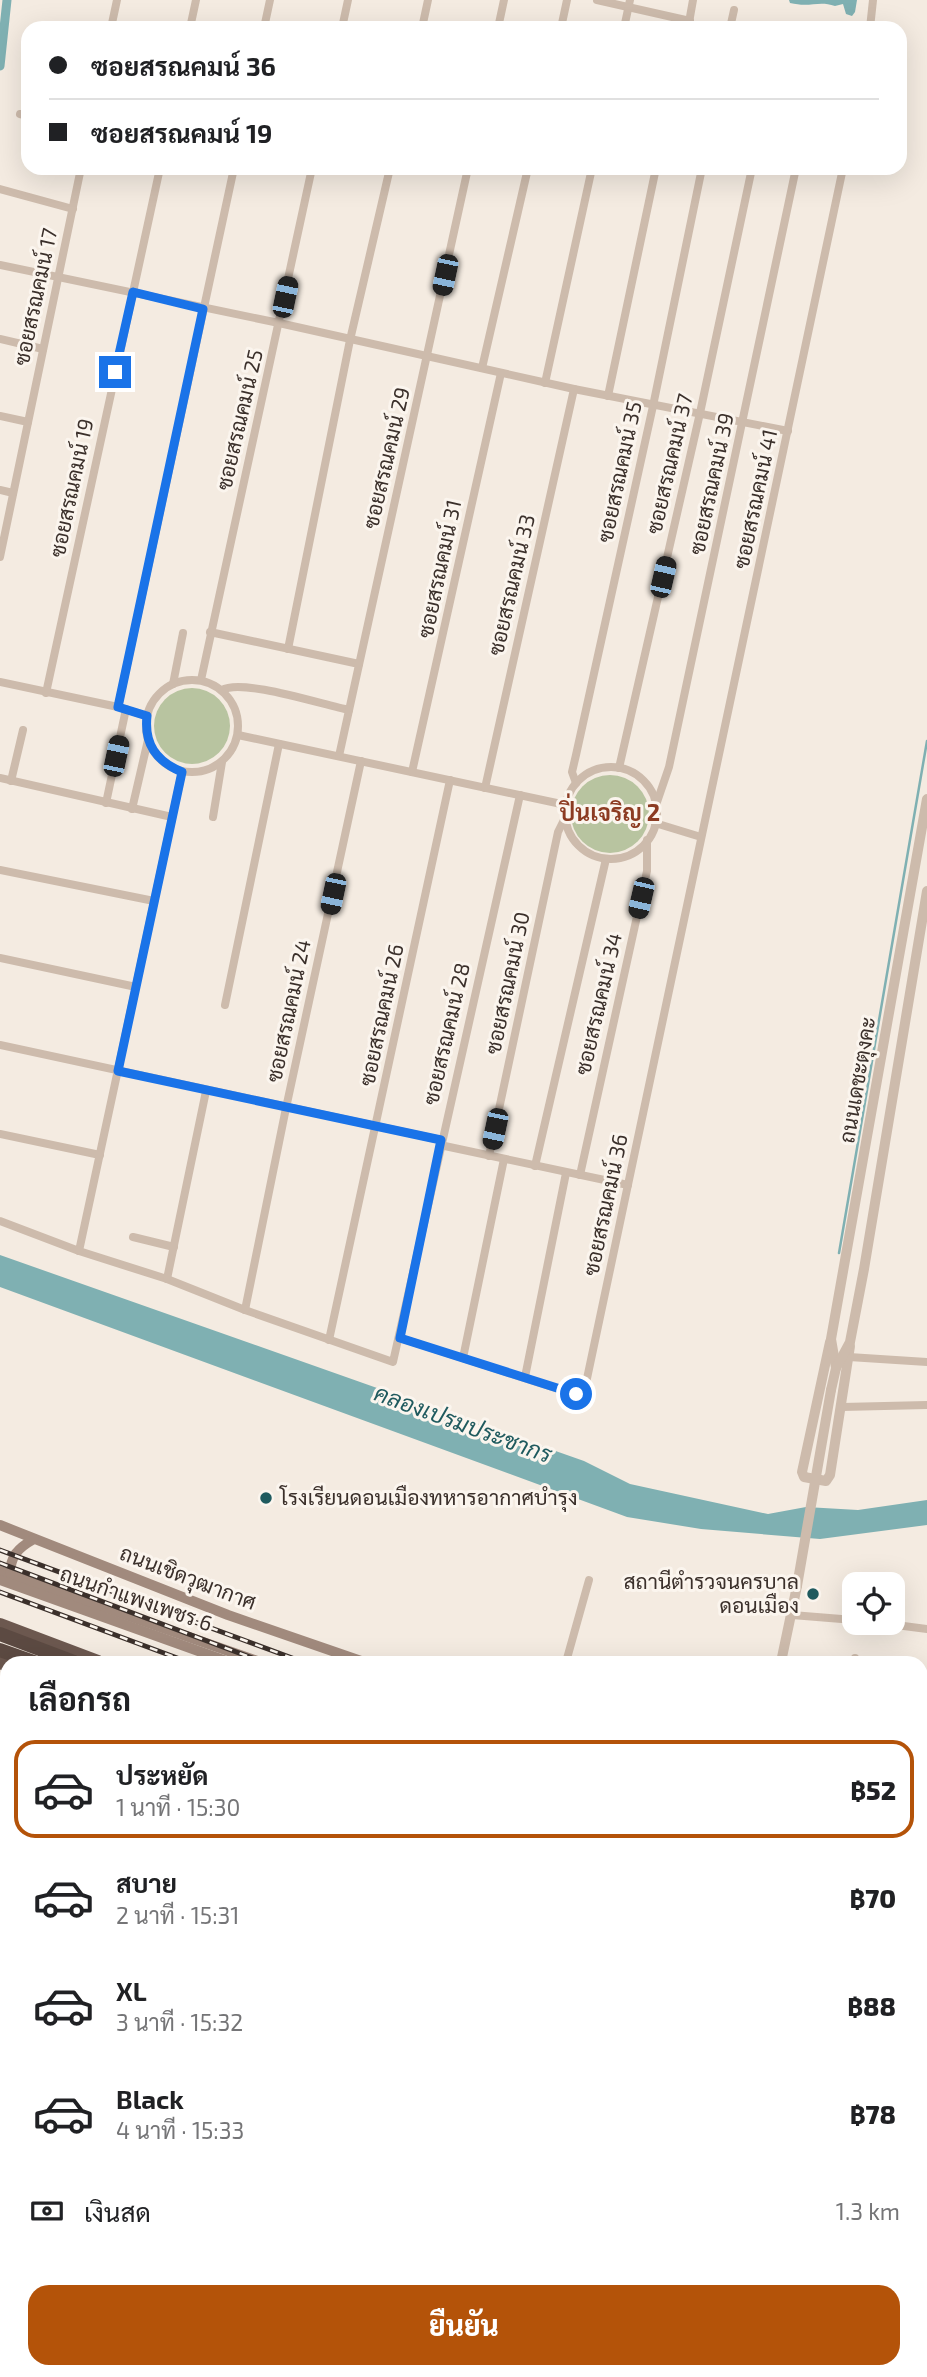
<!DOCTYPE html>
<html lang="th">
<meta charset="utf-8">
<style>
:root{--surface:#fff;--page:#f2f2f2;--text:#202124;--muted:#757577;--line:#e0e0e0;--accent:#b45309}
body{margin:0;font-family:"Exo 2",Sarabun,sans-serif;background:var(--page);color:var(--text);height:100vh;display:flex;flex-direction:column;font-size:26px;white-space:nowrap}
*{box-sizing:border-box;margin:0}
p{font-size:23px;color:var(--muted)}
.icon{flex:none;width:38px;height:38px;fill:none;stroke:currentColor;stroke-width:2;stroke-linecap:round;stroke-linejoin:round}
.map{position:relative;flex:1;overflow:hidden}
.details{position:absolute;left:0px;top:1656px;width:928px;height:723px;display:flex;flex-direction:column;background:var(--surface);border-radius:21px 21px 0 0;box-shadow:0 7px 28px #0002}
.details>*{flex:none}
.guide{position:absolute;left:21px;top:21px;width:886px;height:154px;border-radius:21px;box-shadow:0 7px 28px #0002;display:grid;align-content:center;height:154px;padding:0 28px;background:var(--surface)}
.buttons{position:absolute;left:842px;top:1572px;display:grid;gap:14px}
.buttons a{display:grid;place-items:center;width:63px;height:63px;border-radius:14px;background:var(--surface);box-shadow:0 7px 28px #0002;font-size:35px}
.end{position:absolute;width:32px;height:32px;margin:-16px;border:9px solid #1a73e8;background:#fff;box-shadow:0 0 0 4px #fff}
.from{border-radius:50%}
.car{position:absolute;width:21px;height:42px;margin:-21px -10px;border-radius:9px;box-shadow:0 0 5px 2px #0007;background:linear-gradient(#222 24%,#8ab4d8 0 40%,#222 0 76%,#8ab4d8 0 86%,#222 0)}
.guide b{display:flex;align-items:center;gap:24px;height:66px;font-size:26px}
.guide b+b{border-top:2px solid var(--line)}
.guide i{width:18px;height:18px;background:var(--text)}
ul{padding:0;list-style:none}
li{display:flex;align-items:center;gap:21px;height:98px;margin:0 14px 10px;padding:0 14px;border:4px solid transparent;border-radius:21px}
li div{flex:1}
li b{display:block;font-size:26px}
li em{font-style:normal;font-weight:800}
li.active{border-color:var(--accent)}
li>.icon{width:63px;height:63px;stroke-width:1.5}
h2{padding:0 28px;font-size:32px;line-height:84px}
.pay{display:flex;align-items:center;gap:18px;height:77px;padding:0 28px;font-size:26px}
.pay p{margin-inline-start:auto}
.action{display:flex;gap:14px;margin-top:auto;padding:14px 28px}
.action a{flex:1;height:80px;border-radius:21px;background:var(--accent);color:#fff;font-size:28px;font-weight:800;line-height:80px;text-align:center}
.map>svg:first-child{display:block}
.green{fill:#b8c4a0}
.water{fill:#7fb0b2}
.lines{fill:none;stroke-linecap:round;stroke-linejoin:round}
.stream{stroke:#7fb0b2;stroke-width:2.5}
.canal{stroke:#7fb0b2;stroke-width:9}
.minor{stroke:#cdbbac;stroke-width:8}
.tertiary{stroke:#cdbbac;stroke-width:10}
.secondary{stroke:#a18a7d;stroke-width:10}
.trunk{stroke:#6c584f;stroke-width:14}
.motorway{stroke:#5c4a42;stroke-width:14}
.rail-casing{stroke:#3b302b;stroke-width:5}
.rail{stroke:#fbf5ee;stroke-width:2.5;stroke-dasharray:8;stroke-linecap:butt}
.tertiary-bridge{stroke:#cdbbac;stroke-width:10}
.trunk-bridge{stroke:#6c584f;stroke-width:14}
.motorway-bridge{stroke:#5c4a42;stroke-width:14}
.route{stroke:#1a73e8;stroke-width:9}
.poi-dot{fill:#1f5a5e;stroke:#fbf5ee;stroke-width:2.5}
.labels{text-anchor:middle;stroke-width:6;stroke-linejoin:round;paint-order:stroke}
.street-label{font-size:21px;fill:#3b302b;stroke:#fbf5ee}
.poi-label{font-size:21px;fill:#3b302b;stroke:#fbf5ee;text-anchor:start}
.neighbourhood-label{font-size:23px;font-weight:bold;fill:#8c3b22;stroke:#fbf5ee}
.water-label{font-size:23px;font-style:italic;fill:#1f5a5e;stroke:#fbf5ee}
</style>
<div class="map">
<svg width="927" height="2377" viewBox="0 0 927 2377">
<rect width="100%" height="100%" fill="#f4ebe1"/>
<g class="green">
<circle cx="192" cy="726" r="38"/>
<circle cx="610" cy="814" r="39"/>
<path d="M68,2371H107L122,2377H83Z"/>
</g>
<g class="water">
<path d="M789,0H857L855,12L852,16L846,14L843,4L835,6C818,0 811,8 790,3Z"/>
<path d="M0,1255L584,1461L630,1484L768,1514L806,1507L858,1510L927,1500V1525L820,1539L701,1529L627,1517L0,1287Z"/>
<path d="M0,2345L7,2348V2371H68L83,2377H18L0,2370Z"/>
<path d="M352,2371H437L449,2377H349Z"/>
</g>
<g class="lines">
<path class="stream" d="M839,1253L927,741"/>
<path class="canal" d="M0,66L7,0"/>
<g class="minor">
<path d="M597,0L690,21"/>
<path d="M111,28L117,0"/>
<path d="M190,28L196,0"/>
<path d="M264,28L270,0"/>
<path d="M342,28L348,0"/>
<path d="M422,28L428,0"/>
<path d="M498,28L504,0"/>
<path d="M561,28L567,0"/>
<path d="M624,28L630,0"/>
<path d="M688,28L693,0"/>
<path d="M730,28L734,10"/>
<path d="M870,28L873,0"/>
<path d="M20,114L28,116"/>
<path d="M0,189L73,209"/>
<path d="M0,265L279,323L574,389L788,431"/>
<path d="M0,339L43,349"/>
<path d="M482,368L528,168"/>
<path d="M545,383L592,168"/>
<path d="M608,396L656,168"/>
<path d="M0,416L28,422"/>
<path d="M0,490L13,493"/>
<path d="M0,557L81,168"/>
<path d="M210,632L359,664"/>
<path d="M288,649L350,340L390,168"/>
<circle cx="192" cy="726" r="46"/>
<path d="M201,680L312,168"/>
<path d="M0,682L118,707L147,716"/>
<path d="M173,684L183,633"/>
<path d="M222,690C242,678 323,705 349,710"/>
<path d="M46,693L160,168"/>
<path d="M118,707L234,168"/>
<path d="M238,735L566,805"/>
<path d="M339,756L468,168"/>
<circle cx="611" cy="813" r="46"/>
<path d="M619,768L700,413L752,168"/>
<path d="M412,772L501,373"/>
<path d="M0,778L172,817"/>
<path d="M11,781L23,730"/>
<path d="M576,783L572,772L576,755L653,406L702,168"/>
<path d="M485,788L574,389"/>
<path d="M106,803L126,709"/>
<path d="M656,805L669,767L796,168"/>
<path d="M132,809L148,740"/>
<path d="M213,817L222,762"/>
<path d="M655,823L701,837"/>
<path d="M0,870L154,901"/>
<path d="M0,958L136,987"/>
<path d="M225,1005L279,744"/>
<path d="M0,1045L441,1140"/>
<path d="M0,1134L100,1155"/>
<path d="M440,1145L628,1185"/>
<path d="M489,1156L558,832L565,818"/>
<path d="M535,1166L606,859"/>
<path d="M580,1175L647,871V840"/>
<path d="M0,1221L79,1251L167,1279L245,1310L393,1362L520,795"/>
<path d="M133,1237L174,1247"/>
<path d="M79,1251L182,772"/>
<path d="M167,1279L206,1091"/>
<path d="M245,1310L286,1108L361,761"/>
<path d="M400,1338L571,1393L582,1392L585,1388L843,168"/>
<path d="M329,1340L450,780"/>
<path d="M849,1357L927,1362"/>
<path d="M463,1358L504,1159"/>
<path d="M525,1377L566,1173"/>
<path d="M842,1407L927,1405"/>
<path d="M792,1615L854,1620"/>
<path d="M873,1622L927,1629"/>
<path d="M855,1658V1662"/>
<path d="M566,1662L589,1580"/>
<path d="M920,1808H927"/>
<path d="M322,2377L324,2371"/>
</g>
<g class="tertiary">
<path d="M830,1342L802,1472L804,1477L826,1481L830,1475L850,1346"/>
<path d="M836,1368L831,1339L927,799"/>
<path d="M831,1390L836,1368L850,1342L864,1269L927,891"/>
<path d="M781,1662L797,1586"/>
</g>
<g class="secondary">
<path d="M0,1525L228,1615L364,1662"/>
<path d="M0,1571L260,1662"/>
<path d="M10,1575C10,1556 18,1548 34,1539"/>
<path d="M0,1580L229,1662"/>
<path d="M920,1732H927"/>
<path d="M920,1759L927,1760"/>
<path d="M920,1772H927"/>
</g>
<g class="trunk">
<path d="M0,1625L98,1662"/>
<path d="M0,1662L7,1665"/>
<path d="M920,1945H921"/>
<path d="M920,2006L924,2003L927,1988"/>
</g>
<g class="motorway">
<path d="M0,1634L74,1662"/>
<path d="M0,1650L34,1662"/>
</g>
<defs>
<g id="rail">
<path d="M0,1550L303,1662"/>
<path d="M0,1563L263,1662"/>
<path d="M0,1592L188,1662"/>
<path d="M920,1771H927"/>
<path d="M920,1784H927"/>
<path d="M920,1799H927"/>
</g>
</defs>
<use href="#rail" class="rail-casing"/>
<use href="#rail" class="rail"/>
<path class="tertiary-bridge" d="M797,1586L831,1390"/>
<path class="trunk-bridge" d="M920,1960L927,1978"/>
<path class="motorway-bridge" d="M920,1997L927,1999"/>
</g>
<g class="lines">
<path class="route" d="M115,372L133,292L203,309L118,707L147,716C144,744 156,761 182,772L118,1071L441,1140L400,1338L576,1394"/>
</g>
<g class="poi-dot">
<circle cx="266" cy="1498" r="7"/>
<circle cx="813" cy="1594" r="7"/>
</g>
<g class="labels">
<g class="street-label">
<text transform="translate(36 297) rotate(-78)" y="7">ซอยสรณคมน์ 17</text>
<text transform="translate(240 420) rotate(-77)" y="7">ซอยสรณคมน์ 25</text>
<text transform="translate(387 458) rotate(-77)" y="7">ซอยสรณคมน์ 29</text>
<text transform="translate(670 464) rotate(-77)" y="7">ซอยสรณคมน์ 37</text>
<text transform="translate(620 472) rotate(-78)" y="7">ซอยสรณคมน์ 35</text>
<text transform="translate(712 484) rotate(-78)" y="7">ซอยสรณคมน์ 39</text>
<text transform="translate(72 488) rotate(-78)" y="7">ซอยสรณคมน์ 19</text>
<text transform="translate(756 499) rotate(-78)" y="7">ซอยสรณคมน์ 41</text>
<text transform="translate(440 569) rotate(-78)" y="7">ซอยสรณคมน์ 31</text>
<text transform="translate(512 585) rotate(-77)" y="7">ซอยสรณคมน์ 33</text>
<text transform="translate(508 983) rotate(-78)" y="7">ซอยสรณคมน์ 30</text>
<text transform="translate(599 1004) rotate(-77)" y="7">ซอยสรณคมน์ 34</text>
<text transform="translate(289 1011) rotate(-78)" y="7">ซอยสรณคมน์ 24</text>
<text transform="translate(382 1015) rotate(-78)" y="7">ซอยสรณคมน์ 26</text>
<text transform="translate(447 1034) rotate(-77)" y="7">ซอยสรณคมน์ 28</text>
<text transform="translate(858 1080) rotate(-80)" y="7">ถนนเดชะตุงคะ</text>
<text transform="translate(606 1205) rotate(-78)" y="7">ซอยสรณคมน์ 36</text>
<text transform="translate(188 1578) rotate(21)" y="7">ถนนเชิดวุฒากาศ</text>
<text transform="translate(136 1599) rotate(19)" y="7">ถนนกำแพงเพชร 6</text>
</g>
<g class="poi-label">
<text x="280" y="1505">โรงเรียนดอนเมืองทหารอากาศบำรุง</text>
<text x="799" y="1589" text-anchor="end">สถานีตำรวจนครบาล<tspan x="799" dy="24">ดอนเมือง</tspan></text>
</g>
<g class="neighbourhood-label">
<text x="610" y="821">ปิ่นเจริญ 2</text>
</g>
<g class="water-label">
<text transform="translate(463 1424) rotate(20)" y="8">คลองเปรมประชากร</text>
</g>
</g>
</svg>
<div class="buttons">
<a><svg class="icon" aria-label="locate" viewBox="0 0 24 24"><circle cx="12" cy="12" r="6"/><path d="M12 2v4M12 18v4M2 12h4M18 12h4"/></svg></a>
</div>
<i class="end from" style="left:576px;top:1394px"></i>
<i class="end" style="left:115px;top:372px"></i>
<i class="car" style="left:445px;top:275px;rotate:192deg"></i>
<i class="car" style="left:285px;top:297px;rotate:12deg"></i>
<i class="car" style="left:663px;top:577px;rotate:13deg"></i>
<i class="car" style="left:116px;top:756px;rotate:12deg"></i>
<i class="car" style="left:333px;top:894px;rotate:192deg"></i>
<i class="car" style="left:641px;top:898px;rotate:193deg"></i>
<i class="car" style="left:495px;top:1129px;rotate:192deg"></i>
<div class="guide">
<b><i class="from"></i>ซอยสรณคมน์ 36</b>
<b><i></i>ซอยสรณคมน์ 19</b>
</div>
<section class="details">
<h2>เลือกรถ</h2>
<ul>
<li class="active"><svg class="icon" aria-label="car" viewBox="0 0 24 24"><path d="M5 17H2v-5l4-1 3-4h7l3 4 3 1v5h-3M9 17h6M6 11h13"/><circle cx="7" cy="17" r="2"/><circle cx="17" cy="17" r="2"/></svg><div><b>ประหยัด</b><p>1 นาที · 15:30</p></div><em>฿52</em></li>
<li><svg class="icon" aria-label="car" viewBox="0 0 24 24"><path d="M5 17H2v-5l4-1 3-4h7l3 4 3 1v5h-3M9 17h6M6 11h13"/><circle cx="7" cy="17" r="2"/><circle cx="17" cy="17" r="2"/></svg><div><b>สบาย</b><p>2 นาที · 15:31</p></div><em>฿70</em></li>
<li><svg class="icon" aria-label="car" viewBox="0 0 24 24"><path d="M5 17H2v-5l4-1 3-4h7l3 4 3 1v5h-3M9 17h6M6 11h13"/><circle cx="7" cy="17" r="2"/><circle cx="17" cy="17" r="2"/></svg><div><b>XL</b><p>3 นาที · 15:32</p></div><em>฿88</em></li>
<li><svg class="icon" aria-label="car" viewBox="0 0 24 24"><path d="M5 17H2v-5l4-1 3-4h7l3 4 3 1v5h-3M9 17h6M6 11h13"/><circle cx="7" cy="17" r="2"/><circle cx="17" cy="17" r="2"/></svg><div><b>Black</b><p>4 นาที · 15:33</p></div><em>฿78</em></li>
</ul>
<div class="pay"><svg class="icon" aria-label="cash" viewBox="0 0 24 24"><path d="M3 7h18v10H3z"/><circle cx="12" cy="12" r="2"/></svg>เงินสด<p>1.3 km</p></div>
<div class="action"><a>ยืนยัน</a></div>
</section>
</div>
